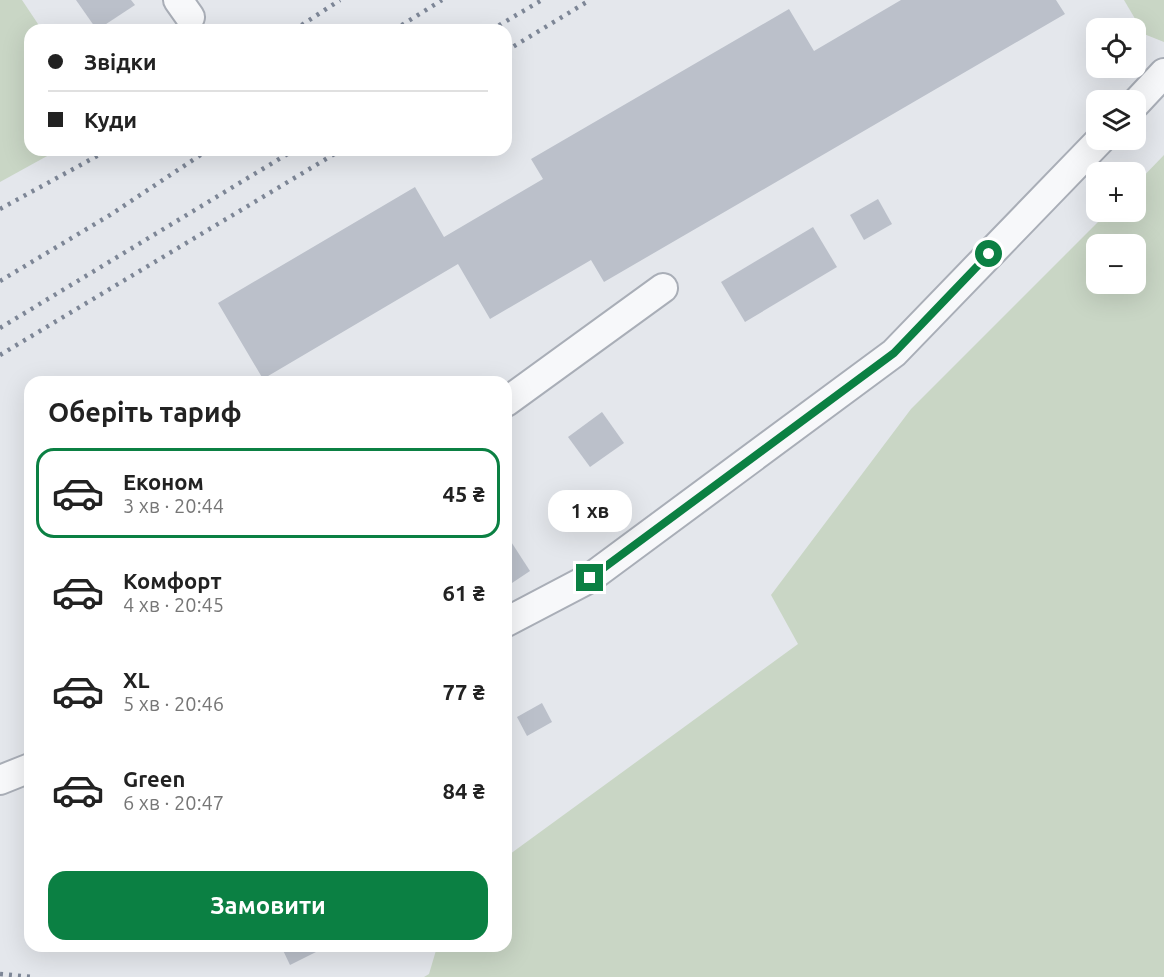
<!DOCTYPE html>
<html lang="uk">
<meta charset="utf-8">
<style>
:root{--surface:#fff;--page:#f2f2f2;--text:#222;--muted:#767676;--line:#e0e0e0;--accent:#0b8043}
body{margin:0;font-family:Ubuntu,sans-serif;background:var(--page);color:var(--text);height:100vh;display:flex;flex-direction:column;font-size:22px;white-space:nowrap}
*{box-sizing:border-box;margin:0}
p{font-size:20px;color:var(--muted)}
.icon{flex:none;width:33px;height:33px;fill:none;stroke:currentColor;stroke-width:2;stroke-linecap:round;stroke-linejoin:round}
.map{position:relative;flex:1;overflow:hidden}
.drawer{position:absolute;left:24px;top:376px;width:488px;height:576px;display:flex;flex-direction:column;background:var(--surface);border-radius:18px;box-shadow:0 6px 24px #0002}
.drawer>*{flex:none}
.guide{position:absolute;left:24px;top:24px;width:488px;height:132px;border-radius:18px;box-shadow:0 6px 24px #0002;display:grid;align-content:center;height:132px;padding:0 24px;background:var(--surface)}
.buttons{position:absolute;left:1086px;top:18px;display:grid;gap:12px}
.buttons a{display:grid;place-items:center;width:60px;height:60px;border-radius:12px;background:var(--surface);box-shadow:0 6px 24px #0002;font-size:30px}
.end{position:absolute;width:27px;height:27px;margin:-14px;border:8px solid #0b8043;background:#fff;box-shadow:0 0 0 3px #fff}
.from{border-radius:50%}
.bubble{position:absolute;height:42px;border-radius:18px;background:var(--surface);box-shadow:0 6px 24px #0002;font-size:20px;font-weight:700;line-height:42px;text-align:center}
.guide b{display:flex;align-items:center;gap:21px;height:57px;font-size:22px}
.guide b+b{border-top:2px solid var(--line)}
.guide i{width:15px;height:15px;background:var(--text)}
ul{padding:0;list-style:none}
li{display:flex;align-items:center;gap:18px;height:90px;margin:0 12px 9px;padding:0 12px;border:3px solid transparent;border-radius:18px}
li div{flex:1}
li b{display:block;font-size:22px}
li em{font-style:normal;font-weight:700}
li.current{border-color:var(--accent)}
li>.icon{width:54px;height:54px;stroke-width:1.5}
h2{padding:0 24px;font-size:27px;line-height:72px}
.primary-button{display:flex;gap:12px;margin-top:auto;padding:12px 24px}
.primary-button a{flex:1;height:69px;border-radius:18px;background:var(--accent);color:#fff;font-size:24px;font-weight:700;line-height:69px;text-align:center}
.map>svg:first-child{display:block}
.green{fill:#c9d6c5;fill-rule:evenodd}
.building{fill:#bbc0ca}
.lines{fill:none;stroke-linecap:round;stroke-linejoin:round}
.minor-casing{stroke:#a9aeb7;stroke-width:32}
.minor{stroke:#f7f8fa;stroke-width:28}
.rail{stroke:#7d8696;stroke-width:4.5;stroke-dasharray:3 6;stroke-linecap:butt}
.route{stroke:#0b8043;stroke-width:8}
</style>
<div class="map">
<svg width="1164" height="977" viewBox="0 0 1164 977">
<rect width="100%" height="100%" fill="#e4e7ec"/>
<g class="green">
<path d="M0,0H22L42,30H30V150H58L0,182Z"/>
<path d="M1124,0H1164V42L1144,34Z"/>
<path d="M1164,155V977H424L429,974L437,947L506,946V857L798,644L771,595L911,409L1108,212H1136V184ZM1096,244H1136V284H1096Z"/>
</g>
<g class="building">
<path d="M76,0H131L135,5L97,30Z"/>
<path d="M901,0H1056L1065,14L604,282L591,260L490,319L458,264L263,379L218,303L415,187L444,237L543,179L531,159L789,9L814,51Z"/>
<path d="M878,199L892,224L864,240L850,215Z"/>
<path d="M813,227L837,267L745,322L721,282Z"/>
<path d="M602,412L624,443L590,467L568,437Z"/>
<path d="M506,534L530,571L509,585L506,580Z"/>
<path d="M506,595L514,606L506,613Z"/>
<path d="M542,703L552,722L527,736L517,717Z"/>
<path d="M281,946H328L290,965Z"/>
</g>
<g class="lines">
<defs>
<g id="minor">
<path d="M178,0L190,17"/>
<path d="M1136,103L1164,73"/>
<path d="M506,402L663,288"/>
<path d="M506,622L590,578L894,353L1100,140"/>
<path d="M0,780L30,768"/>
</g>
</defs>
<use href="#minor" class="minor-casing"/>
<use href="#minor" class="minor"/>
<g class="rail">
<path d="M294,30L340,0"/>
<path d="M394,30L442,0"/>
<path d="M491,30L542,0"/>
<path d="M506,51L590,0"/>
<path d="M0,209L108,150"/>
<path d="M0,281L110,215L208,150"/>
<path d="M0,328L294,150"/>
<path d="M0,355L341,150"/>
<path d="M0,974L33,977"/>
</g>
</g>
<g class="lines">
<path class="route" d="M590,578L894,353L989,254"/>
</g>
</svg>
<div class="buttons">
<a><svg class="icon" aria-label="locate" viewBox="0 0 24 24"><circle cx="12" cy="12" r="6"/><path d="M12 2v4M12 18v4M2 12h4M18 12h4"/></svg></a>
<a><svg class="icon" aria-label="layers" viewBox="0 0 24 24"><path d="M12 4l9 5-9 5-9-5zM3 14l9 5 9-5"/></svg></a>
<a>+</a>
<a>−</a>
</div>
<i class="end from" style="left:989px;top:254px"></i>
<i class="end" style="left:590px;top:578px"></i>
<div class="bubble" style="left:548px;top:490px;width:84px">1 хв</div>
<div class="guide">
<b><i class="from"></i>Звідки</b>
<b><i></i>Куди</b>
</div>
<section class="drawer">
<h2>Оберіть тариф</h2>
<ul>
<li class="current"><svg class="icon" aria-label="car" viewBox="0 0 24 24"><path d="M5 17H2v-5l4-1 3-4h7l3 4 3 1v5h-3M9 17h6M6 11h13"/><circle cx="7" cy="17" r="2"/><circle cx="17" cy="17" r="2"/></svg><div><b>Економ</b><p>3 хв · 20:44</p></div><em>45 ₴</em></li>
<li><svg class="icon" aria-label="car" viewBox="0 0 24 24"><path d="M5 17H2v-5l4-1 3-4h7l3 4 3 1v5h-3M9 17h6M6 11h13"/><circle cx="7" cy="17" r="2"/><circle cx="17" cy="17" r="2"/></svg><div><b>Комфорт</b><p>4 хв · 20:45</p></div><em>61 ₴</em></li>
<li><svg class="icon" aria-label="car" viewBox="0 0 24 24"><path d="M5 17H2v-5l4-1 3-4h7l3 4 3 1v5h-3M9 17h6M6 11h13"/><circle cx="7" cy="17" r="2"/><circle cx="17" cy="17" r="2"/></svg><div><b>XL</b><p>5 хв · 20:46</p></div><em>77 ₴</em></li>
<li><svg class="icon" aria-label="car" viewBox="0 0 24 24"><path d="M5 17H2v-5l4-1 3-4h7l3 4 3 1v5h-3M9 17h6M6 11h13"/><circle cx="7" cy="17" r="2"/><circle cx="17" cy="17" r="2"/></svg><div><b>Green</b><p>6 хв · 20:47</p></div><em>84 ₴</em></li>
</ul>
<div class="primary-button"><a>Замовити</a></div>
</section>
</div>
